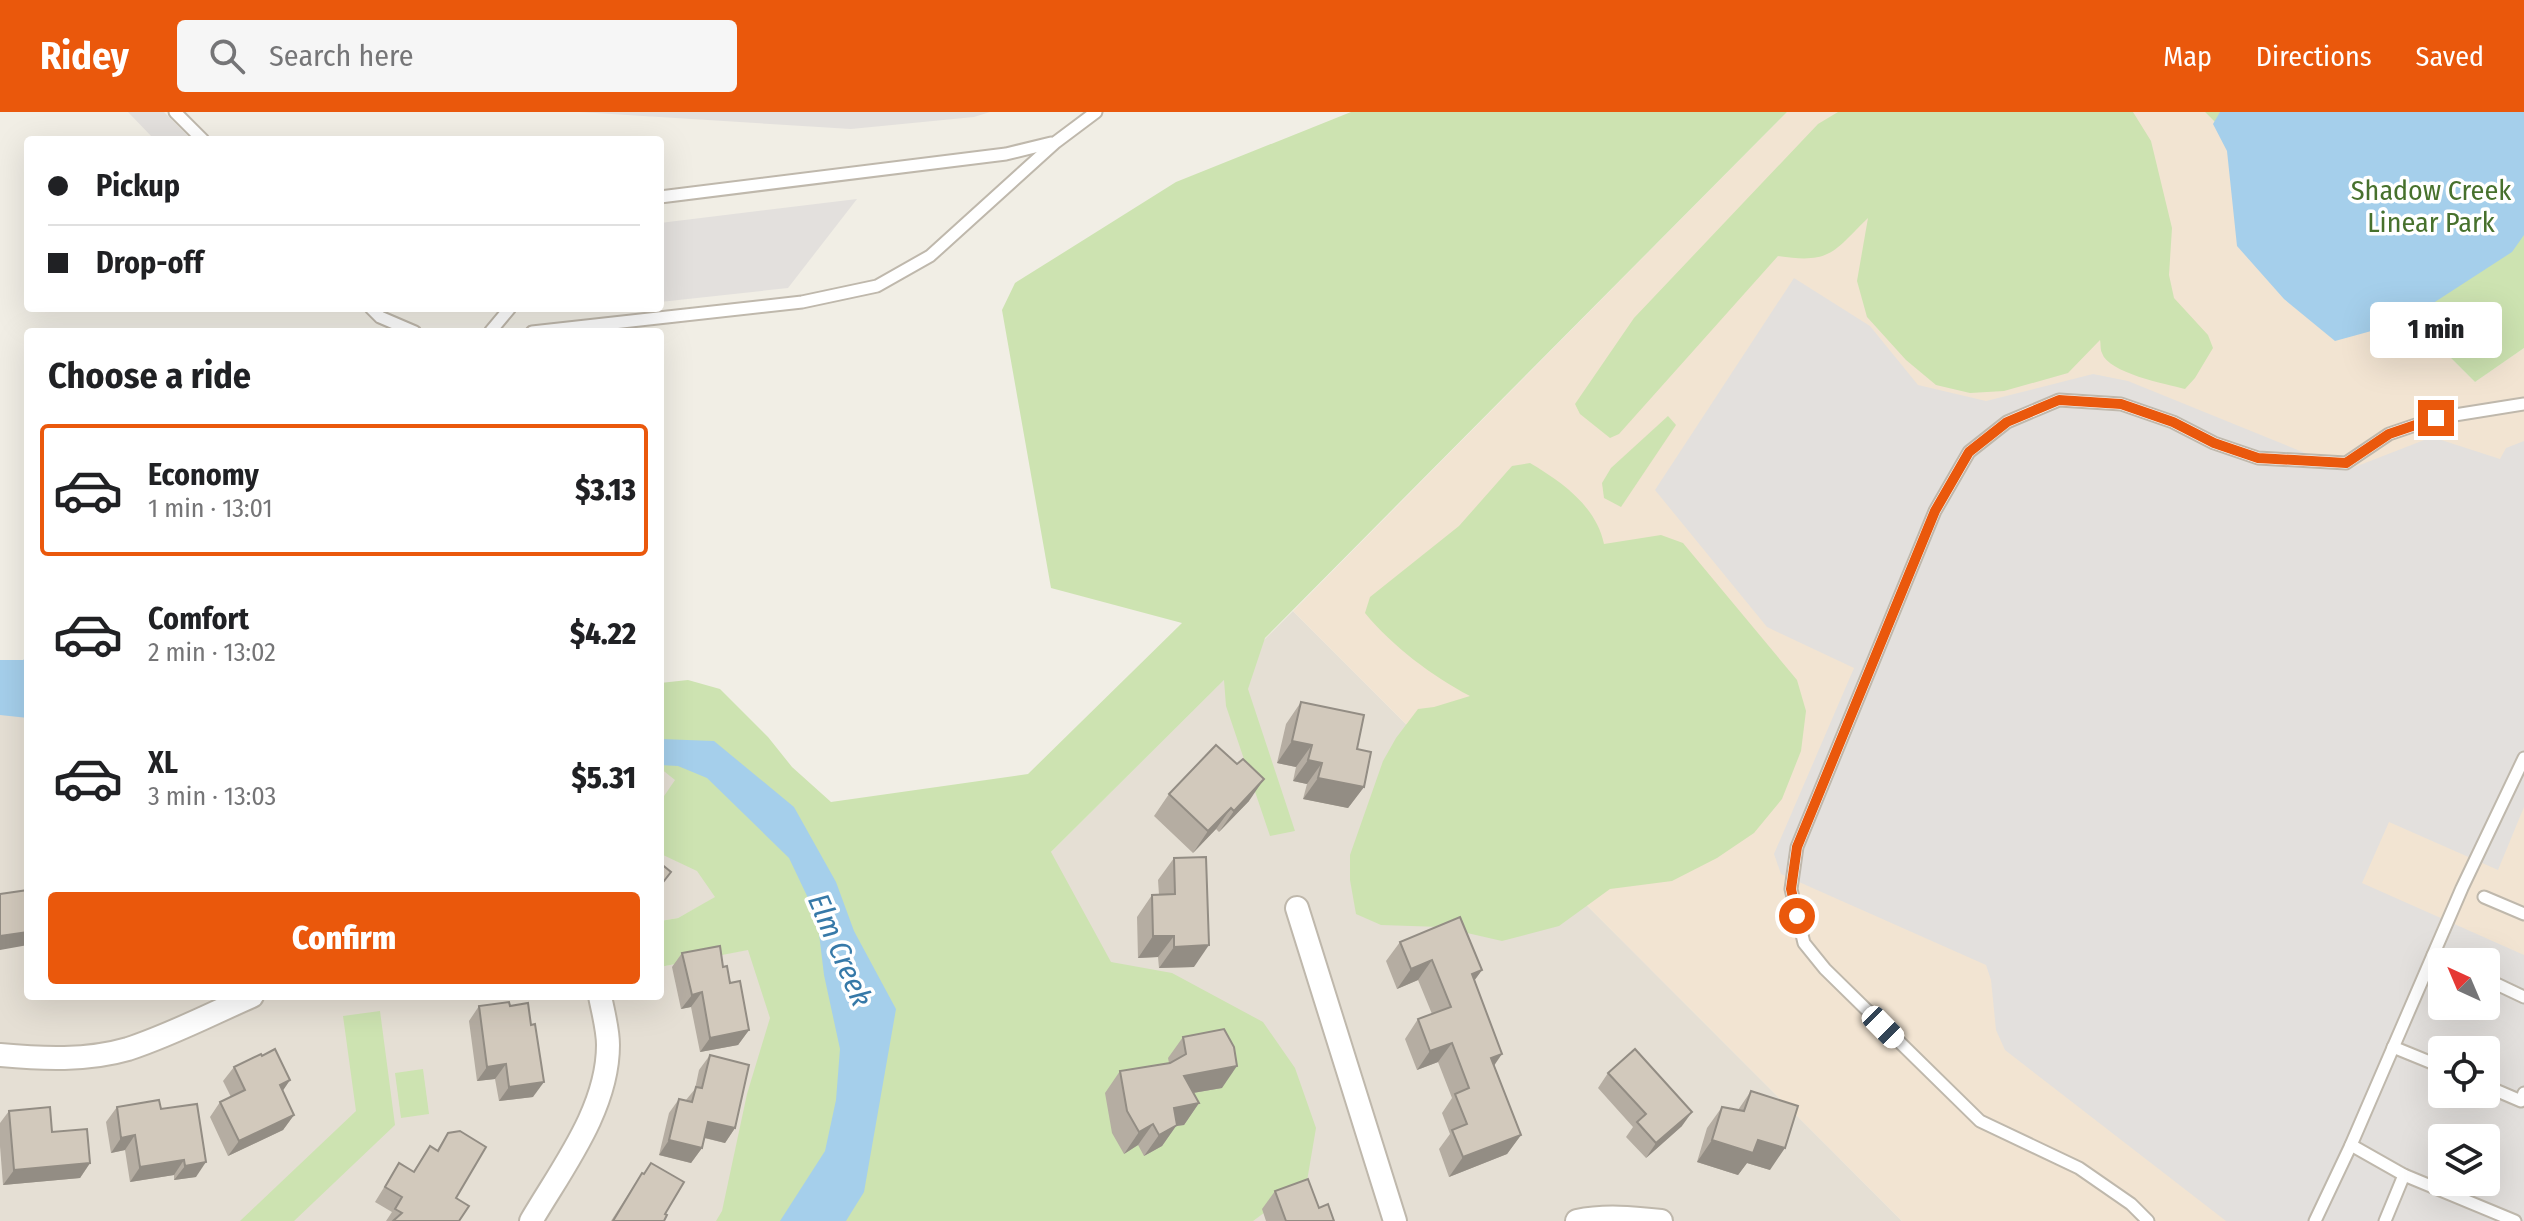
<!DOCTYPE html>
<meta charset="utf-8">
<style>
:root{--surface:#fff;--page:#f6f6f6;--text:#202124;--muted:#757577;--line:#e0e0e0;--accent:#ea580c}
body{margin:0;font-family:"Fira Sans Condensed",sans-serif;background:var(--page);color:var(--text);height:100vh;display:flex;flex-direction:column;font-size:30px;white-space:nowrap}
*{box-sizing:border-box;margin:0}
p{font-size:26px;color:var(--muted)}
.icon{flex:none;width:44px;height:44px;fill:none;stroke:currentColor;stroke-width:2;stroke-linecap:round;stroke-linejoin:round}
.map{position:relative;flex:1;overflow:hidden}
.side{position:absolute;left:24px;top:216px;width:640px;height:672px;display:flex;flex-direction:column;background:var(--surface);border-radius:8px;box-shadow:0 8px 32px #0002}
.side>*{flex:none}
.hud{position:absolute;left:24px;top:24px;width:640px;height:176px;border-radius:8px;box-shadow:0 8px 32px #0002;display:grid;align-content:center;height:176px;padding:0 24px;background:var(--surface)}
.needle{width:52px;rotate:316deg}
.controls{position:absolute;left:2428px;top:836px;display:grid;gap:16px}
.controls a{display:grid;place-items:center;width:72px;height:72px;border-radius:8px;background:var(--surface);box-shadow:0 8px 32px #0002;font-size:40px}
.end{position:absolute;width:36px;height:36px;margin:-18px;border:10px solid #ea580c;background:#fff;box-shadow:0 0 0 4px #fff}
.from{border-radius:50%}
.bubble{position:absolute;height:56px;border-radius:8px;background:var(--surface);box-shadow:0 8px 32px #0002;font-size:26px;font-weight:800;line-height:56px;text-align:center}
.car{position:absolute;width:24px;height:48px;margin:-24px -12px;border-radius:10px;box-shadow:0 0 6px 2px #0007;background:linear-gradient(#fff 24%,#345 0 40%,#fff 0 76%,#345 0 86%,#fff 0)}
.hud b{display:flex;align-items:center;gap:28px;height:76px;font-size:30px}
.hud b+b{border-top:2px solid var(--line)}
.hud i{width:20px;height:20px;background:var(--text)}
ul{padding:0;list-style:none}
li{display:flex;align-items:center;gap:24px;height:132px;margin:0 16px 12px;padding:0 8px;border:4px solid transparent;border-radius:8px}
li div{flex:1}
li b{display:block;font-size:30px}
li em{font-style:normal;font-weight:800}
li.on{border-color:var(--accent)}
li>.icon{width:72px;height:72px;stroke-width:1.5}
h2{padding:0 24px;font-size:36px;line-height:96px}
.button{display:flex;gap:16px;margin-top:auto;padding:16px 24px}
.button a{flex:1;height:92px;border-radius:8px;background:var(--accent);color:#fff;font-size:32px;font-weight:800;line-height:92px;text-align:center}
header{display:flex;align-items:center;gap:48px;box-sizing:border-box;height:112px;padding:0 40px;background:var(--accent);color:#fff}
header strong{font-size:38px}
nav{display:flex;gap:44px;margin-inline-start:auto;font-size:28px}
.search{width:560px;height:72px;background:var(--page);display:flex;align-items:center;gap:20px;box-sizing:border-box;padding:0 28px;border-radius:8px;color:var(--muted);font-size:30px}
.map>svg:first-child{display:block}
.residential{fill:#e5dfd4}
.commercial{fill:#f2e4d2;fill-rule:evenodd}
.green{fill:#cde3b1}
.parking{fill:#e3e0dd;fill-rule:evenodd}
.water{fill:#a5cfeb}
.lines{fill:none;stroke-linecap:round;stroke-linejoin:round}
.lane-casing{stroke:#bfb8ac;stroke-width:15}
.street-casing{stroke:#bfb8ac;stroke-width:26}
.lane{stroke:#fff;stroke-width:11}
.street{stroke:#fff;stroke-width:22}
.wall{fill:#b5ada2}
.shaded-wall{fill:#938d84}
.building{fill:#d2c9bc;stroke:#938d84;stroke-width:2}
.route{stroke:#ea580c;stroke-width:10}
.labels{text-anchor:middle;stroke-width:7;stroke-linejoin:round;paint-order:stroke}
.park-label{font-size:28px;fill:#47712d;stroke:#fff}
.water-label{font-size:30px;font-style:italic;fill:#3679a8;stroke:#fff}
</style>
<header>
<strong>Ridey</strong>
<div class="search"><svg class="icon" aria-label="search" viewBox="0 0 24 24"><circle cx="10" cy="10" r="6"/><path d="M15 15l6 6"/></svg>Search here</div>
<nav><a>Map</a><a>Directions</a><a>Saved</a></nav>
</header>
<div class="map">
<svg width="2524" height="1109" viewBox="0 0 2524 1109">
<rect width="100%" height="100%" fill="#f1eee5"/>
<g class="residential">
<path d="M1293,499L1902,1109H0V582L28,575V884H660V855L815,824L1051,740Z"/>
<path d="M660,636L789,746L678,806L660,809Z"/>
</g>
<path class="commercial" d="M1787,0H2205L2475,270L2524,236V1109H1902L1293,499ZM2442,850H2486V894H2442ZM2442,938H2486V982H2442ZM2442,1026H2486V1070H2442Z"/>
<g class="green">
<path d="M1351,0H1787L1265,526L1248,577L1295,719L1270,724L1226,594L1224,568L1051,740L1111,850L1172,861L1263,910L1295,956L1316,1016L1307,1069L1253,1109H716L722,1099L747,982L770,906L748,838L660,855V809L678,806L715,785L697,759L661,742L660,690L675,668L660,656V571L688,568L720,577L768,625L792,655L831,690L1028,662L1182,511L1051,476L1002,198L1015,171L1176,70Z"/>
<path d="M1838,0H2133L2151,29L2172,116L2169,163L2174,186L2208,223L2213,236L2195,266L2185,277C2166,272 2108,261 2102,241C2100,237 2101,232 2100,228L2068,261L2004,279L1970,281L1936,273L1906,248L1867,205L1857,169L1868,106C1833,140 1831,152 1778,144L1619,322L1610,326L1580,302L1575,292L1634,206L1818,12Z"/>
<path d="M2205,0H2524V236L2475,270Z"/>
<path d="M1668,304L1676,313L1621,395L1604,386L1602,371L1611,356Z"/>
<path d="M1530,351C1562,370 1596,394 1604,432L1661,423L1683,431L1797,568L1806,599L1801,639L1782,687L1754,721L1717,746L1672,769L1610,777L1559,814L1502,829L1441,815L1381,813L1356,802L1350,768V743L1383,649L1396,626L1418,597L1434,595L1470,584C1432,564 1392,534 1365,501L1370,485L1459,414L1512,354Z"/>
<path d="M380,899L395,1013L294,1109H240L356,999L343,904Z"/>
<path d="M423,957L429,1002L401,1006L395,961Z"/>
</g>
<g class="parking">
<path d="M128,0H164L192,28H155Z"/>
<path d="M579,0H990L974,5L851,17Z"/>
<path d="M857,87L788,176L660,190V111Z"/>
<path d="M1794,166L1870,214L1918,273L1986,289L2093,262L2128,269L2347,358L2432,325L2500,347L2506,336L2524,329V695L2498,758L2389,710L2362,771L2524,843V1109H2226L2005,938L1996,918L1991,868L1986,853L1781,762L1774,742L1854,556L1767,515L1655,378ZM2442,850H2486V894H2442ZM2442,938H2486V982H2442ZM2442,1026H2486V1070H2442Z"/>
</g>
<g class="water">
<path d="M2220,0H2524V123L2512,140L2404,210L2335,229L2284,187L2237,134L2227,39L2213,12Z"/>
<path d="M28,545V606L0,603V548H23Z"/>
<path d="M660,627L714,629L794,695L836,770L854,819L896,897L864,1080L846,1109H780L825,1039L836,988L840,937L824,863L817,805L789,746L707,666L678,654L660,653Z"/>
</g>
<g class="lines">
<defs>
<g id="lane">
<path d="M175,0L203,28"/>
<path d="M660,85L1006,42L1051,31"/>
<path d="M371,196L380,205L415,220"/>
<path d="M490,220L510,196"/>
<path d="M532,220L802,190L877,174L930,144L1056,30L1096,0"/>
<path d="M2484,785L2524,802"/>
<path d="M2433,843L2448,850"/>
<path d="M2486,867L2524,885"/>
<path d="M2393,935L2442,955"/>
<path d="M2486,974L2521,989L2524,981"/>
<path d="M2351,1033L2404,1063L2515,1109"/>
<path d="M2148,1109L2131,1092L2079,1056L1980,1009L1825,857L1804,831L1791,777L1797,735L1935,399L1969,340L2007,310L2059,288L2121,292L2173,310L2214,331L2258,346L2346,351L2389,322L2436,306L2524,292"/>
<path d="M2315,1109L2351,1033L2462,776L2524,646"/>
<path d="M2385,1109L2404,1063"/>
</g>
<g id="street">
<path d="M1297,796L1395,1109"/>
<path d="M0,943C42,947 87,949 128,937C171,923 211,902 252,884"/>
<path d="M531,1109C562,1056 608,997 608,933C608,917 603,900 600,884"/>
<path d="M1577,1109C1605,1103 1633,1106 1661,1109"/>
</g>
</defs>
<use href="#lane" class="lane-casing"/>
<use href="#street" class="street-casing"/>
<use href="#lane" class="lane"/>
<use href="#street" class="street"/>
</g>
<g class="wall">
<path d="M1301,590L1357,637L1364,675L1348,696L1303,687L1307,672L1293,669L1296,655L1277,651L1286,612Z"/>
<path d="M1169,682L1249,689L1219,720L1216,717L1193,741L1154,704Z"/>
<path d="M1174,746L1194,855L1159,856L1158,845L1138,846L1137,805L1152,783H1159L1158,768Z"/>
<path d="M1400,830L1482,858L1474,869L1494,953L1521,1023L1507,1042L1449,1065L1439,1037L1450,1022L1442,1001L1452,986L1438,950L1417,958L1405,927L1418,907L1432,902L1418,868L1397,877L1386,849Z"/>
<path d="M682,841L723,855L749,918L738,933L700,940L691,895L681,897L672,855Z"/>
<path d="M479,894L533,985L499,989L495,967L477,969L469,909Z"/>
<path d="M1183,925L1222,976L1193,981L1199,991L1184,1013L1176,1014L1162,1034L1144,1044L1138,1033L1124,1042L1112,1021L1105,981L1120,959L1169,951L1168,946Z"/>
<path d="M710,943L735,1016L725,1031L704,1026L702,1036L691,1051L659,1043L669,1001L679,987L686,988L695,977L699,958Z"/>
<path d="M262,944L290,968L282,979L294,1003L283,1018L228,1044L210,1005L220,990L231,985L223,969L234,955Z"/>
<path d="M1608,961L1682,1014L1646,1046L1626,1025L1633,1015L1598,976Z"/>
<path d="M1751,979L1770,1058L1747,1051L1738,1063L1697,1050L1707,1016L1722,995L1738,998Z"/>
<path d="M117,995L161,997L196,1065L174,1068V1063L130,1070L125,1038L111,1041L106,1010Z"/>
<path d="M9,999L52,1020L90,1051L80,1066L3,1073L0,1034V1011Z"/>
<path d="M448,1021L459,1109H386L392,1100L375,1090L399,1051L413,1060L430,1034L437,1038Z"/>
<path d="M642,1061L665,1102L664,1109H611Z"/>
<path d="M1275,1079L1319,1096L1334,1109H1266L1262,1097Z"/>
</g>
<g class="shaded-wall">
<path d="M1292,629L1312,633L1296,655L1277,651Z"/>
<path d="M1308,648L1322,651L1307,672L1293,669Z"/>
<path d="M1318,666L1364,675L1348,696L1303,687Z"/>
<path d="M1264,667L1249,689L1219,720L1234,699Z"/>
<path d="M1231,696L1216,717L1193,741L1208,719Z"/>
<path d="M28,820V833L0,838V824Z"/>
<path d="M1153,824H1174L1158,845L1138,846Z"/>
<path d="M1209,833L1194,855L1159,856L1174,835Z"/>
<path d="M1432,848L1418,868L1397,877L1411,857Z"/>
<path d="M1482,858L1468,877L1472,862Z"/>
<path d="M702,880L691,895L681,897L692,883Z"/>
<path d="M749,918L738,933L700,940L710,926Z"/>
<path d="M1452,931L1438,950L1417,958L1430,939Z"/>
<path d="M1502,942L1489,961L1491,946Z"/>
<path d="M506,952L495,967L477,969L487,955Z"/>
<path d="M1237,954L1222,976L1169,985L1184,964Z"/>
<path d="M290,968L280,983V973Z"/>
<path d="M544,970L533,985L499,989L509,975Z"/>
<path d="M1199,991L1184,1013L1176,1014L1162,1034L1144,1044L1159,1023L1174,996Z"/>
<path d="M1692,1000L1682,1014L1646,1046L1656,1031Z"/>
<path d="M294,1003L283,1018L228,1044L239,1029Z"/>
<path d="M708,1010L735,1016L725,1031L698,1024Z"/>
<path d="M1153,1012L1138,1033L1124,1042L1139,1020Z"/>
<path d="M135,1023L125,1038L111,1041L121,1026Z"/>
<path d="M1521,1023L1507,1042L1449,1065L1463,1045Z"/>
<path d="M669,1028L702,1036L691,1051L659,1043Z"/>
<path d="M1712,1028H1758L1785,1036L1770,1058L1747,1051L1738,1063L1697,1050Z"/>
<path d="M184,1048L174,1063L130,1070L140,1055Z"/>
<path d="M206,1050L196,1065L174,1068L185,1054Z"/>
<path d="M90,1051L80,1066L3,1073L14,1058Z"/>
</g>
<g class="building">
<path d="M1301,590L1364,603L1357,637L1371,640L1364,675L1318,666L1322,651L1308,648L1312,633L1292,629Z"/>
<path d="M1216,633L1237,652L1243,647L1264,667L1234,699L1231,696L1208,719L1169,682Z"/>
<path d="M1206,745L1209,833L1174,835V824H1153L1152,783L1175,782L1174,746Z"/>
<path d="M660,751L671,760L660,774Z"/>
<path d="M28,778V820L0,824V782Z"/>
<path d="M1460,805L1482,858L1472,862L1502,942L1491,946L1521,1023L1463,1045L1452,1018L1467,1012L1455,982L1469,976L1452,931L1430,939L1418,907L1451,895L1432,848L1411,857L1400,830Z"/>
<path d="M720,834L723,855L727,854L730,871L740,869L749,918L710,926L702,880L692,883L682,841Z"/>
<path d="M509,890L510,894L528,891L531,913L535,912L544,970L509,975L506,952L487,955L479,894Z"/>
<path d="M1224,917L1234,935L1237,954L1184,964L1199,991L1174,996L1177,1013L1159,1023L1153,1012L1139,1020L1127,999L1120,959L1170,951L1186,942L1183,925Z"/>
<path d="M275,937L290,968L280,973L294,1003L239,1029L220,990L245,978L234,955L261,942L262,944Z"/>
<path d="M1635,937L1692,1000L1656,1031L1637,1010L1646,1002L1608,961Z"/>
<path d="M710,943L749,953L735,1016L708,1010L702,1036L669,1028L679,987L692,990L696,975L702,976Z"/>
<path d="M1751,979L1798,994L1785,1036L1758,1028L1753,1041L1712,1028L1722,995L1744,999Z"/>
<path d="M159,988L161,997L197,992L206,1050L185,1054L184,1048L140,1055L135,1023L121,1026L117,995Z"/>
<path d="M50,995L52,1020L87,1017L90,1051L14,1058L9,999Z"/>
<path d="M460,1019L486,1035L456,1086L469,1094L459,1109H393L402,1101L395,1097L402,1085L385,1075L399,1051L414,1060L430,1034L438,1039L448,1021Z"/>
<path d="M651,1051L684,1070L665,1102L667,1103L664,1109H613L642,1061L644,1062Z"/>
<path d="M1308,1067L1319,1096L1328,1092L1334,1109H1286L1275,1079Z"/>
</g>
<g class="lines">
<path class="route" d="M1797,804L1791,777L1797,735L1935,399L1969,340L2007,310L2059,288L2121,292L2173,310L2214,331L2258,346L2346,351L2389,322L2436,306"/>
</g>
<g class="labels">
<g class="park-label">
<text x="2431" y="88">Shadow Creek<tspan x="2431" dy="32">Linear Park</tspan></text>
</g>
<g class="water-label">
<text transform="translate(840 838) rotate(67)" y="10">Elm Creek</text>
</g>
</g>
</svg>
<div class="controls">
<a><svg class="needle" viewBox="-14 -14 28 28"><path d="M0-13l5 13h-10z" fill="#e53935"/><path d="M0 13l5-13h-10z" fill="#757577"/></svg></a>
<a><svg class="icon" aria-label="locate" viewBox="0 0 24 24"><circle cx="12" cy="12" r="6"/><path d="M12 2v4M12 18v4M2 12h4M18 12h4"/></svg></a>
<a><svg class="icon" aria-label="layers" viewBox="0 0 24 24"><path d="M12 4l9 5-9 5-9-5zM3 14l9 5 9-5"/></svg></a>
</div>
<i class="end from" style="left:1797px;top:804px"></i>
<i class="end" style="left:2436px;top:306px"></i>
<div class="bubble" style="left:2370px;top:190px;width:132px">1 min</div>
<i class="car" style="left:1883px;top:915px;rotate:135deg"></i>
<div class="hud">
<b><i class="from"></i>Pickup</b>
<b><i></i>Drop-off</b>
</div>
<section class="side">
<h2>Choose a ride</h2>
<ul>
<li class="on"><svg class="icon" aria-label="car" viewBox="0 0 24 24"><path d="M5 17H2v-5l4-1 3-4h7l3 4 3 1v5h-3M9 17h6M6 11h13"/><circle cx="7" cy="17" r="2"/><circle cx="17" cy="17" r="2"/></svg><div><b>Economy</b><p>1 min · 13:01</p></div><em>$3.13</em></li>
<li><svg class="icon" aria-label="car" viewBox="0 0 24 24"><path d="M5 17H2v-5l4-1 3-4h7l3 4 3 1v5h-3M9 17h6M6 11h13"/><circle cx="7" cy="17" r="2"/><circle cx="17" cy="17" r="2"/></svg><div><b>Comfort</b><p>2 min · 13:02</p></div><em>$4.22</em></li>
<li><svg class="icon" aria-label="car" viewBox="0 0 24 24"><path d="M5 17H2v-5l4-1 3-4h7l3 4 3 1v5h-3M9 17h6M6 11h13"/><circle cx="7" cy="17" r="2"/><circle cx="17" cy="17" r="2"/></svg><div><b>XL</b><p>3 min · 13:03</p></div><em>$5.31</em></li>
</ul>
<div class="button"><a>Confirm</a></div>
</section>
</div>
